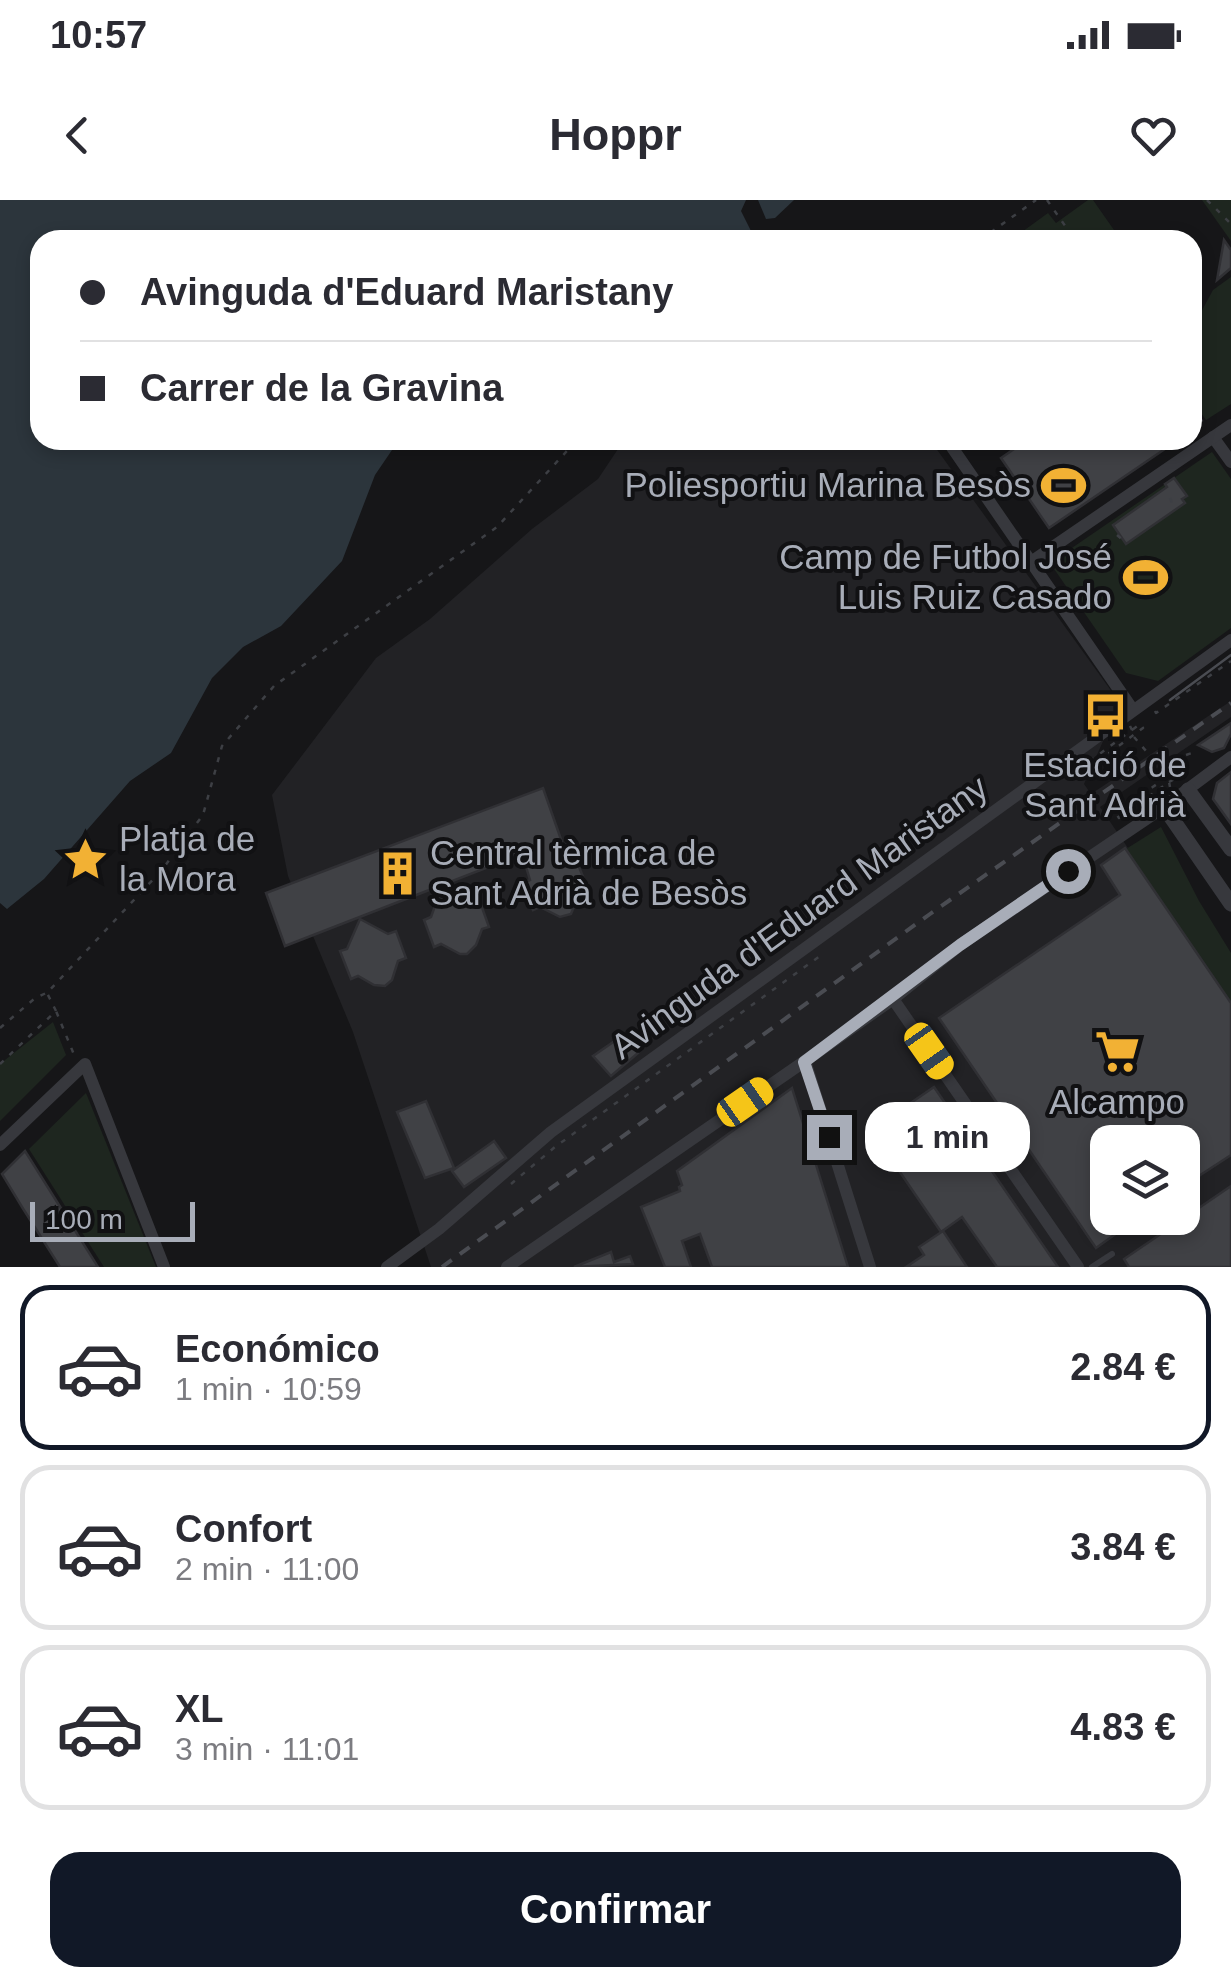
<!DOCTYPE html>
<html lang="es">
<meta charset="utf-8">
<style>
:root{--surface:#fff;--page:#f7f7f7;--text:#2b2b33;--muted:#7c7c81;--line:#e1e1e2;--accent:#111827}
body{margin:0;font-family:Helvetica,sans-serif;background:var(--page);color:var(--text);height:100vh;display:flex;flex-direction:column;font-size:38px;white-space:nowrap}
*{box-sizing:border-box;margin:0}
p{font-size:32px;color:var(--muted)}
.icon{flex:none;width:55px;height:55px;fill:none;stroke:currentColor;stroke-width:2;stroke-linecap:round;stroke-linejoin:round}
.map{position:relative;height:1067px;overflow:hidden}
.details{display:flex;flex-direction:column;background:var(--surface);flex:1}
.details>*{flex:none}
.hud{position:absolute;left:30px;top:30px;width:1172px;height:220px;border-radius:30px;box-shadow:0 5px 15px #0003;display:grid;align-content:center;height:220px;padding:0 50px;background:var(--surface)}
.tools{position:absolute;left:1090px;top:925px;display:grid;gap:20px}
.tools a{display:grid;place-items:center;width:110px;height:110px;border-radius:20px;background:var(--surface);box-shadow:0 5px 15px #0003;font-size:50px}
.scale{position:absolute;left:30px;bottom:25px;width:165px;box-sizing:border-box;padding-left:10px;border:5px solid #a8adb8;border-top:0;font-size:28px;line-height:35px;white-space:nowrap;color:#a8adb8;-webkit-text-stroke:8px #111113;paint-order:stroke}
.end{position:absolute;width:45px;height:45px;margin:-22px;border:12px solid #a8adb8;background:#111;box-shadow:0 0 0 5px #111}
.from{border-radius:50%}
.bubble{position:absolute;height:70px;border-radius:30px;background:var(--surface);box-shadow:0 5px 15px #0003;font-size:32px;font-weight:700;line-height:70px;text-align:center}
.car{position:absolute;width:30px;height:60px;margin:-30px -15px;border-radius:12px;box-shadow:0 0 8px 2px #0007;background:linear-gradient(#f5c518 24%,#345 0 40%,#f5c518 0 76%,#345 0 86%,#f5c518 0)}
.hud b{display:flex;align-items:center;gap:35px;height:95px;font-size:38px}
.hud b+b{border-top:2px solid var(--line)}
.hud i{width:25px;height:25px;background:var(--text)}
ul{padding:18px 0 0;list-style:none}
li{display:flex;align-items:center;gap:30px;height:165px;margin:0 20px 15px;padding:0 30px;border:5px solid var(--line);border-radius:30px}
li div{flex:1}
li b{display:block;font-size:38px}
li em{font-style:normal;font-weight:700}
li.active{border-color:var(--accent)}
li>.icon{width:90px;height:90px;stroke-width:1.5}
.action{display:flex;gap:20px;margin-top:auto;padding:20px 50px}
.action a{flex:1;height:115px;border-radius:30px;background:var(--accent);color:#fff;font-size:40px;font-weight:700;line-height:115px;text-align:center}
.status{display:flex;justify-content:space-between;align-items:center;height:70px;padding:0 50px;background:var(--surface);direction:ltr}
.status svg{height:28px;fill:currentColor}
header{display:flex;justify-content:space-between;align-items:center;height:130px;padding:0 50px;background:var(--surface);font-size:45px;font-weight:700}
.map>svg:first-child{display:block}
.built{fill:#222225;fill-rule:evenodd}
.green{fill:#1e261f}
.water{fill:#2c353c}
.building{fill:#404145;stroke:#303034;stroke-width:2.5}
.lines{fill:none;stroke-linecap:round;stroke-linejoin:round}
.path{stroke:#3d3f44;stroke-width:2.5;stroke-dasharray:5 8;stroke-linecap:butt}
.service{stroke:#37383d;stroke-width:6}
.minor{stroke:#37383d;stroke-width:12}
.tertiary{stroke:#37383d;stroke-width:15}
.tram{stroke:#4a4c52;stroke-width:2.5}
.rail{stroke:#4a4c52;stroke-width:4;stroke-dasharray:12 10;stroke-linecap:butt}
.route{stroke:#a8adb8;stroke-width:12}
.labels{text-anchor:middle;stroke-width:8;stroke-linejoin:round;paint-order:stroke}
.poi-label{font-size:35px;fill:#a8adb8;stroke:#111113;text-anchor:end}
.street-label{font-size:35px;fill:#a8adb8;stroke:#111113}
</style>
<div class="status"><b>10:57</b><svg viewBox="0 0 49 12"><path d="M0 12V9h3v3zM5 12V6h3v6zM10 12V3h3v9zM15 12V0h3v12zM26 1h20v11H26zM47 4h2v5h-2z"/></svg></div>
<header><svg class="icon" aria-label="back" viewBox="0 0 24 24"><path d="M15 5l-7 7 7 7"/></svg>Hoppr<svg class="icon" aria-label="heart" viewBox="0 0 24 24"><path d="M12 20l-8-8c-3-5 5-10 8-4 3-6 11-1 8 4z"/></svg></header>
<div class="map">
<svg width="1231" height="1067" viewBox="0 0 1231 1067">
<rect width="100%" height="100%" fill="#161618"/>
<path class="built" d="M624,240H930L1120,503L1084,584L1091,594L1231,501V517L1100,607L1231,799V1067H431L353,832L288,676L272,595L376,458L430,419L532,329L598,279ZM1108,942H1182V1018H1108Z"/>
<g class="green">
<path d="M1088,0H1093L1121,40H1011L1048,13L1056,23Z"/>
<path d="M1202,0H1231V41Z"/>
<path d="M1231,77V204L1206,220L1193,202V114H1200L1213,90Z"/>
<path d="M1212,252L1231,279V428L1158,481L1126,473L1050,363Z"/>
<path d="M1161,627L1199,701L1231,753V802L1126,649Z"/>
<path d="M53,822L66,855L0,921V864Z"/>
<path d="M86,893L156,1067H104L29,949Z"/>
</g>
<g class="water">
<path d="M0,0H746L741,11L751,31L743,40H40V240H404L392,250L375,275L342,361L281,426L243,447L212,478L171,553L130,581L44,679L7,709L0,703Z"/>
<path d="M758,0H794L775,18L766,19Z"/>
</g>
<g class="building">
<path d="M1224,40L1231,50V68L1217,80Z"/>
<path d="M1027,240H1178L1049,328L1001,258Z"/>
<path d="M1174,278L1187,296L1182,299L1185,303L1126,344L1113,325L1167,287L1165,284Z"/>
<path d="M1231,523V534L1224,548L1212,552L1198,545Z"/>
<path d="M1231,572V624L1213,599L1217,583Z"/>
<path d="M543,588L570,665L577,662L588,689L580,692L571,714L560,717L540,707L533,710L523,683L530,680L522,654L285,746L266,693Z"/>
<path d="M1125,648L1231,803V955L1182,987V942H1108V1018H1138L1096,1048L939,818L1120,695L1101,665Z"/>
<path d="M442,686L472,702L479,699L489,727L482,729L476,745L467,754H460L441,744L434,747L424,720L431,717Z"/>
<path d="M360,719L388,734L396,731L406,758L398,761L392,780L385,786L374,785L358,776L351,779L340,751L347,749Z"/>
<path d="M619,838L623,844L629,840L638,853L611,876L593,856Z"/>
<path d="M934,887L1009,996L1058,1067H997L962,1017L941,1032L871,930Z"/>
<path d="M792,888L848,1067H712L700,1034L682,1041L691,1067H665L641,1007L680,991L679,987L682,985L677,971Z"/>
<path d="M426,901L454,968L425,978L397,912Z"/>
<path d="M494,941L506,958L464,987L452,971Z"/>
<path d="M25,951L64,1013L98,1067H60L22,1007L2,974Z"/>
<path d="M1231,986V1067H1129L1124,1059Z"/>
<path d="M943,1031L967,1067H906L924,1055L919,1047Z"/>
<path d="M611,1052L614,1062L630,1056L633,1064L574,1067Z"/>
</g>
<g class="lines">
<g class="path">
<path d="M1047,0L1075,40"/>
<path d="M1207,0L1231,24"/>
<path d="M980,40L1036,0"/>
<path d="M1192,207L1207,228"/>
<path d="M1170,298L1174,308"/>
<path d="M1117,335L1125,342"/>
<path d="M1155,511L1156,513L1231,461"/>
<path d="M1130,526L1132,530L1086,564L1089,568L1143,528L1140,524L1132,530"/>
<path d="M1134,537L1146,551"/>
<path d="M1186,555L1195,552L1197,554"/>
<path d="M1159,567L1165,576"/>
<path d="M1169,582L1178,577L1174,572L1116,613L1119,618L1169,582L1170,587"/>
<path d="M56,811L47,793L161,671L203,615L222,546L274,486L497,327L577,240"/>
<path d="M0,828L34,799L46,793"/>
<path d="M616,837L621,846"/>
<path d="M0,864L56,811L75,857"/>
<path d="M511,984L555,947L820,756"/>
</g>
<path class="service" d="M1092,1067L1112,1054"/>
<g class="minor">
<path d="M1213,237L1231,262"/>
<path d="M947,240L1133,510"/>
<path d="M1031,362L1231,225"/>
<path d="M893,799L1078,1067"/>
<path d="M805,861L870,1067"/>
<path d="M0,945L85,864L164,1067"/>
<path d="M387,1067L439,1029L551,932L1231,440"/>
<path d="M507,1067L805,861L893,799L960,745L1164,607L1231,557"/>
</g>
<g class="tertiary">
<path d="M1188,590L1231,649"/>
<path d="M1164,607L1231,704"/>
</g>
<path class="tram" d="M1170,500L1231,455"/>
<path class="rail" d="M442,1067L930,714L1231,503"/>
</g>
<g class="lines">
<path class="route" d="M829,937L804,862L960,745L1068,671"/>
</g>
<defs>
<symbol id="stadium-bare" viewBox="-9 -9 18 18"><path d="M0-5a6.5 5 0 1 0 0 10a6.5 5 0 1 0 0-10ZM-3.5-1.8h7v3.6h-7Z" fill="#f2b134" stroke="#111113" stroke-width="2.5" paint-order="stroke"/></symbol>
<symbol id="bus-bare" viewBox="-9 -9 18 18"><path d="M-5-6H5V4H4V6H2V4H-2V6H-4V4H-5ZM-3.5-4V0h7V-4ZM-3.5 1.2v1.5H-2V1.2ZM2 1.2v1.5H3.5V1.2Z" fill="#f2b134" stroke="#111113" stroke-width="2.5" paint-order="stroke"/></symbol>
<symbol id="sight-bare" viewBox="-9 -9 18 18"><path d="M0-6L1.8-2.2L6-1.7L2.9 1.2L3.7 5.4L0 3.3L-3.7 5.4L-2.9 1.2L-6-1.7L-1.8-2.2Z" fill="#f2b134" stroke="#111113" stroke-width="2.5" paint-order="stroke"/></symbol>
<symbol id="building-bare" viewBox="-9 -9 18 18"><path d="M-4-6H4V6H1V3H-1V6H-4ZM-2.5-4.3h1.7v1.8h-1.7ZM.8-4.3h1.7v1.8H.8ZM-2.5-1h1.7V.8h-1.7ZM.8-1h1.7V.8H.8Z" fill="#f2b134" stroke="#111113" stroke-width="2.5" paint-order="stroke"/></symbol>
<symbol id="supermarket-bare" viewBox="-9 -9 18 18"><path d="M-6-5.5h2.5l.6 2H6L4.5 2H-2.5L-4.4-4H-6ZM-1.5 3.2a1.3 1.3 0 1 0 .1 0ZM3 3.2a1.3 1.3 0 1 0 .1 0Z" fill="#f2b134" stroke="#111113" stroke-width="2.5" paint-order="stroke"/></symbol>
</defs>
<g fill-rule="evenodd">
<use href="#stadium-bare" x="1032" y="254" width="63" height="63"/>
<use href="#stadium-bare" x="1114" y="346" width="63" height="63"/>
<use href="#bus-bare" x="1074" y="484" width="63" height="63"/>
<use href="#sight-bare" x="54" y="628" width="63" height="63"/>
<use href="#building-bare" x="366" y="642" width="63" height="63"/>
<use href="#supermarket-bare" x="1086" y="820" width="63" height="63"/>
</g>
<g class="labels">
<g class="poi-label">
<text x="1031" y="297">Poliesportiu Marina Besòs</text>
<text x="1112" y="369">Camp de Futbol José<tspan x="1112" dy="40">Luis Ruiz Casado</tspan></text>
<text x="1105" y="577" text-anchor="middle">Estació de<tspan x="1105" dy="40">Sant Adrià</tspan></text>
<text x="119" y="651" text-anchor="start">Platja de<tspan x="119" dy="40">la Mora</tspan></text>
<text x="430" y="665" text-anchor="start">Central tèrmica de<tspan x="430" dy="40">Sant Adrià de Besòs</tspan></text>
<text x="1117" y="914" text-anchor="middle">Alcampo</text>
</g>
<g class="street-label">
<text transform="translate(799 717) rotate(-36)" y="12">Avinguda d'Eduard Maristany</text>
</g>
</g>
</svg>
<div class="tools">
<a><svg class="icon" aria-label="layers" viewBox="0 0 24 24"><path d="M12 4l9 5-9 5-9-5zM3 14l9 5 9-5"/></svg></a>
</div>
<div class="scale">100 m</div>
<i class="end from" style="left:1068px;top:671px"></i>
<i class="end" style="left:829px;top:937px"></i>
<div class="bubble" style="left:865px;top:902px;width:165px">1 min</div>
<i class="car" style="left:929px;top:851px;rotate:145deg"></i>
<i class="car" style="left:745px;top:902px;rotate:55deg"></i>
<div class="hud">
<b><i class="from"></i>Avinguda d'Eduard Maristany</b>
<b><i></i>Carrer de la Gravina</b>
</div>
</div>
<section class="details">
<ul>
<li class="active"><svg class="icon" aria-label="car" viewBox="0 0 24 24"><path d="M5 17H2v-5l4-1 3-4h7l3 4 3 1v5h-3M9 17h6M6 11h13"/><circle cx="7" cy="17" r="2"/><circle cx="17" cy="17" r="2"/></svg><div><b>Económico</b><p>1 min · 10:59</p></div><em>2.84 €</em></li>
<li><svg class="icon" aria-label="car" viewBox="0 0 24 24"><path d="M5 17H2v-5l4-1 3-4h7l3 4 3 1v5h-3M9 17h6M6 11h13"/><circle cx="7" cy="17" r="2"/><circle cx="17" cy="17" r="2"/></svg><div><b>Confort</b><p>2 min · 11:00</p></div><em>3.84 €</em></li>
<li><svg class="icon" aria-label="car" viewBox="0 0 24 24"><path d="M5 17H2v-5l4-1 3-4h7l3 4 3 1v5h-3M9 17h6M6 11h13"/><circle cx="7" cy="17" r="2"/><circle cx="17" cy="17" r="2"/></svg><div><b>XL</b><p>3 min · 11:01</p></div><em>4.83 €</em></li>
</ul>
<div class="action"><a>Confirmar</a></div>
</section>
